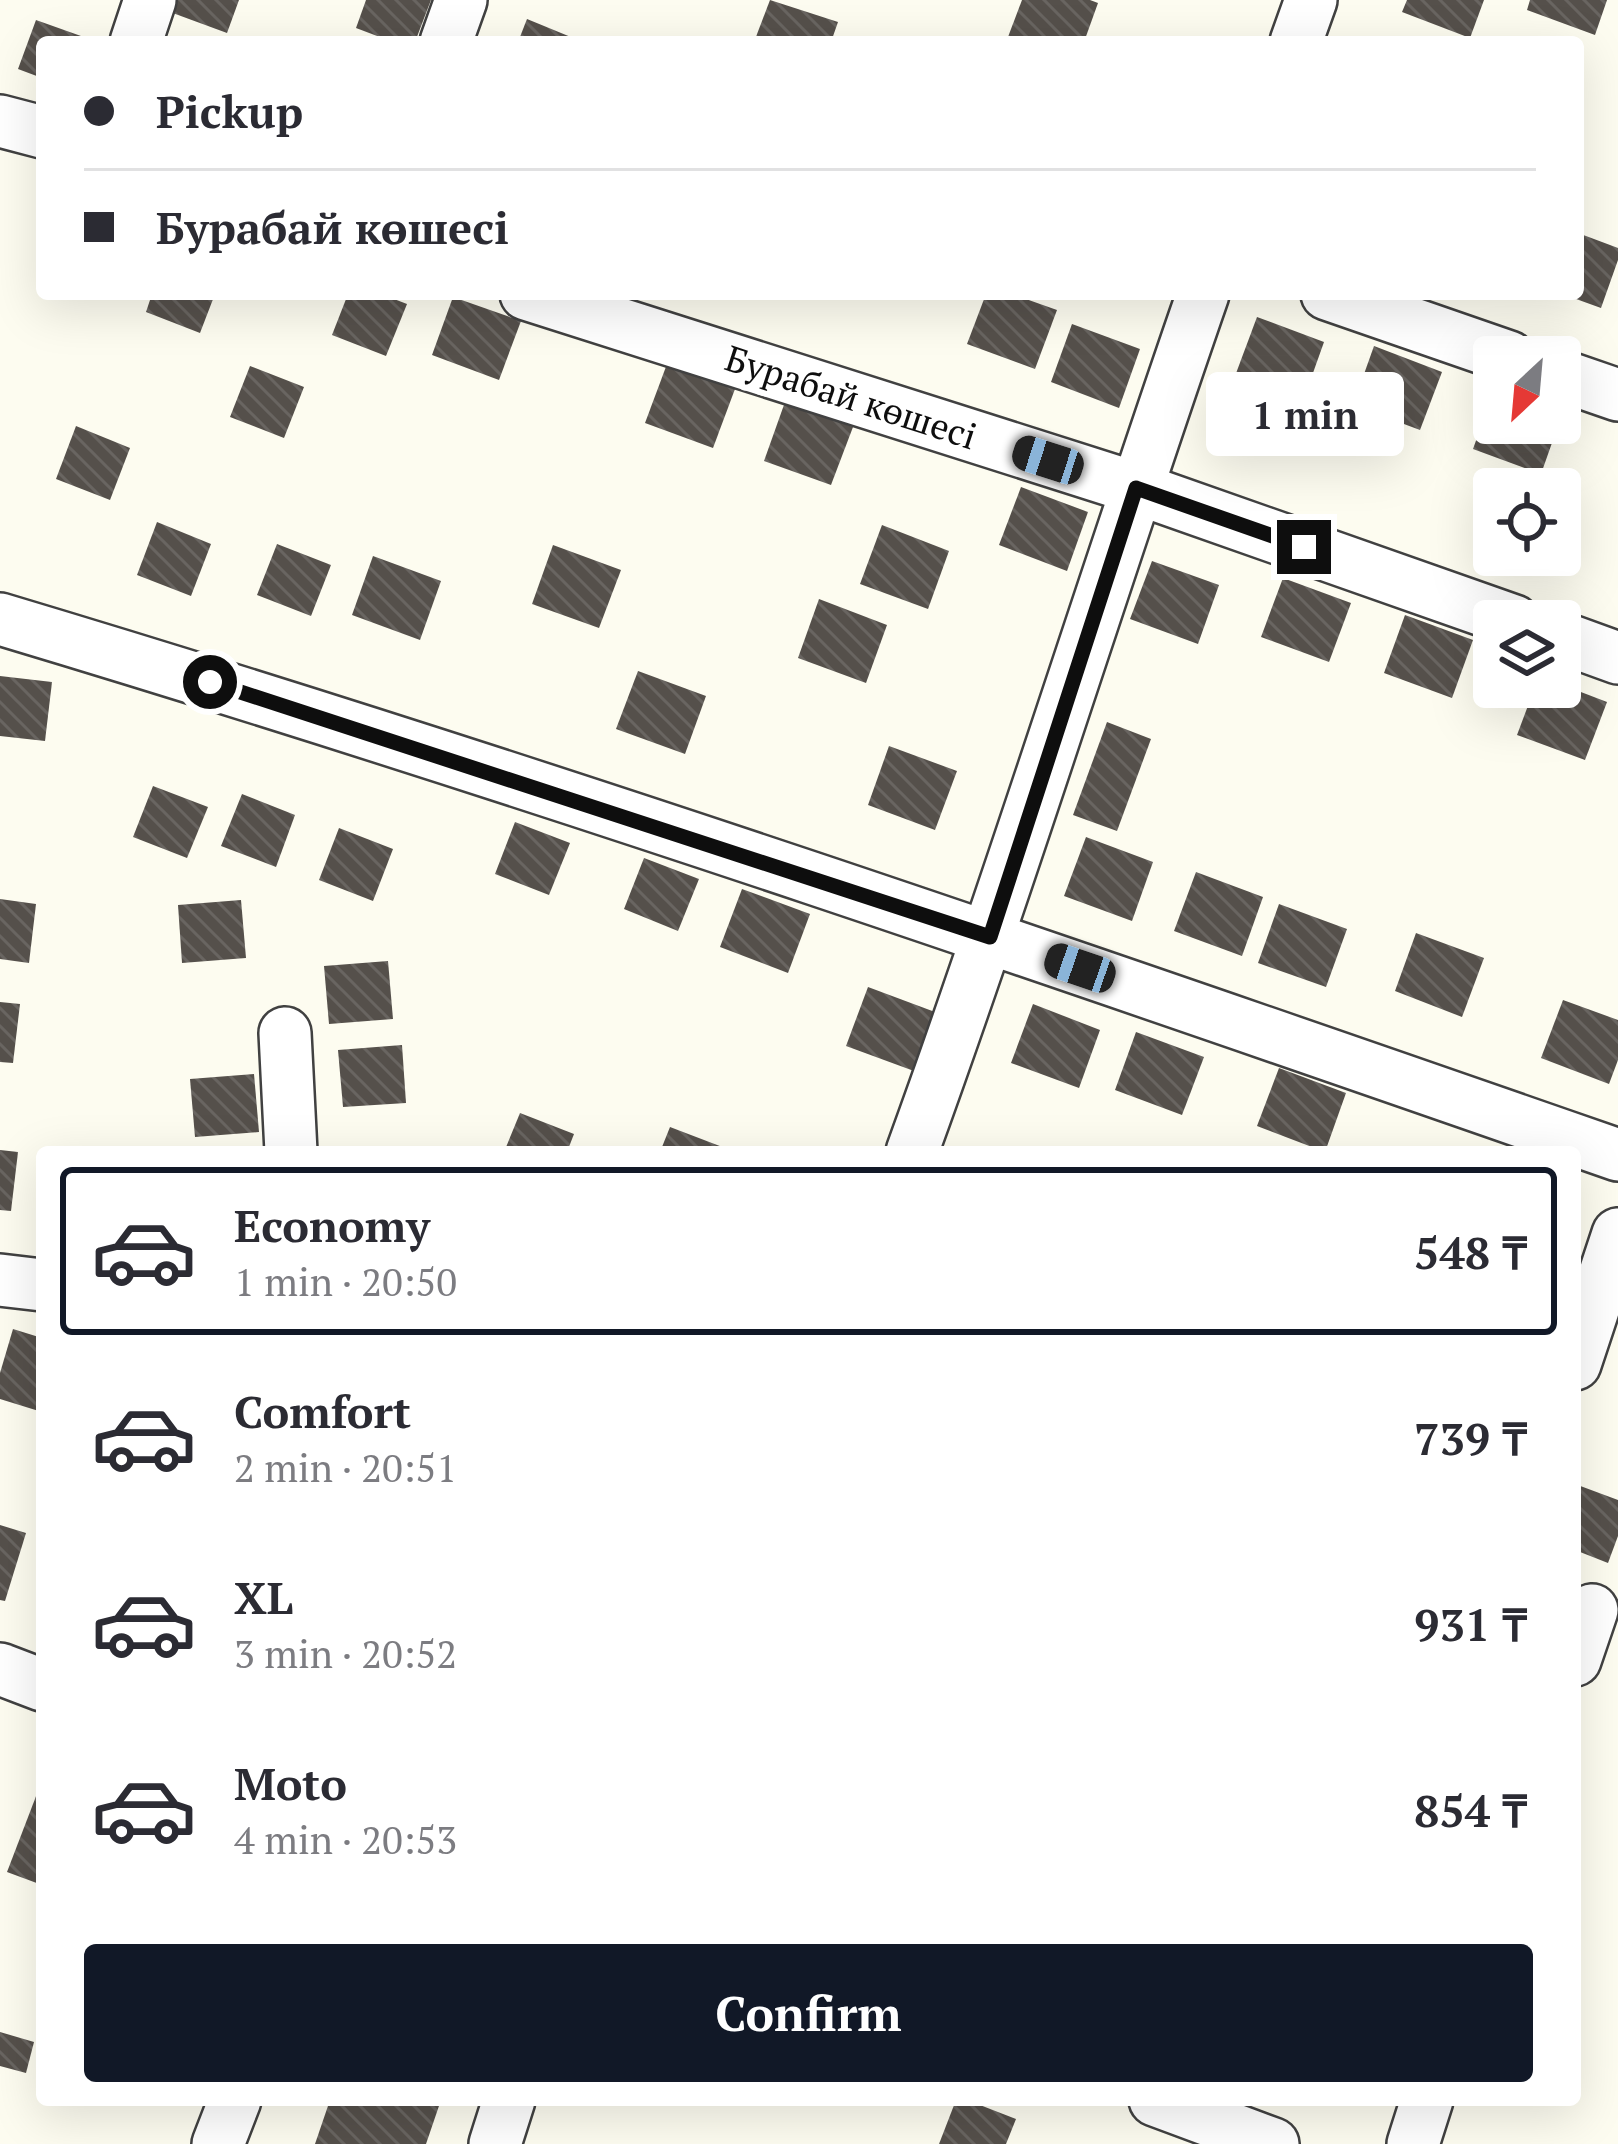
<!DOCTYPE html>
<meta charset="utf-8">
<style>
:root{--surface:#fff;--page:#f2f2f3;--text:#2b2b33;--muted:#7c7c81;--line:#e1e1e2;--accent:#111827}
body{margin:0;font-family:"PT Serif",serif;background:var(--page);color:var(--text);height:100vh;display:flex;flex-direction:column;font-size:45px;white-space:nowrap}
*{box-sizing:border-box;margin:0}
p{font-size:39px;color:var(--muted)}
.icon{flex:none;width:66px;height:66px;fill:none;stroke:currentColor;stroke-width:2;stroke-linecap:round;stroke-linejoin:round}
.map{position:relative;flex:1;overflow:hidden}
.sheet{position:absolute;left:36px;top:1146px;width:1545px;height:960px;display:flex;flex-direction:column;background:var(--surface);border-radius:12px;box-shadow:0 12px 48px #0002}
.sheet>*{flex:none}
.guide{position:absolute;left:36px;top:36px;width:1548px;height:264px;border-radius:12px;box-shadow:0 12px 48px #0002;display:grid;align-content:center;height:264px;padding:0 48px;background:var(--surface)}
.needle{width:78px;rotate:206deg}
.tools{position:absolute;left:1473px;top:336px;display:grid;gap:24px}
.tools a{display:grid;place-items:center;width:108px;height:108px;border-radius:12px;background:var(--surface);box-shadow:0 12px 48px #0002;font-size:60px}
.end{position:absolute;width:54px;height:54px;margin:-27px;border:15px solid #0e0e0e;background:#fff;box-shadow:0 0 0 6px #fff}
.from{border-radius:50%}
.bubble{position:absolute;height:84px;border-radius:12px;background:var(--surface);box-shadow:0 12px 48px #0002;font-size:39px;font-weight:600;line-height:84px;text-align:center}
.car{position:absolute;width:36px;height:72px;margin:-36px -18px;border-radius:15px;box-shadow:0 0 9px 3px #0007;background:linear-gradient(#222 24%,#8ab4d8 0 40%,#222 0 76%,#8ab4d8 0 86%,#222 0)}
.guide b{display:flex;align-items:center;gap:42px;height:114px;font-size:45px}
.guide b+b{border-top:3px solid var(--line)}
.guide i{width:30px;height:30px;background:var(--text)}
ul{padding:21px 0 0;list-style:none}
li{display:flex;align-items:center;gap:36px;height:168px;margin:0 24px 18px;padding:0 24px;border:6px solid transparent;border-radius:12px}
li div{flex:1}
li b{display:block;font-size:45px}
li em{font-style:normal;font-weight:600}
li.current{border-color:var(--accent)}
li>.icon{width:108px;height:108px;stroke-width:1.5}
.cta{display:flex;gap:24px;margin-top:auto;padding:24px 48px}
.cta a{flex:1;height:138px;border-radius:12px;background:var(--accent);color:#fff;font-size:48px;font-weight:600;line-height:138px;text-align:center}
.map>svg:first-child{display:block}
.building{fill:url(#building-back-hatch)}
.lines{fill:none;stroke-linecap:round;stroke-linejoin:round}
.minor-casing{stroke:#414141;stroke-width:56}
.minor{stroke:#fff;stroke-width:51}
.route{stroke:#0e0e0e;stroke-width:15}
.labels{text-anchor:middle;stroke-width:12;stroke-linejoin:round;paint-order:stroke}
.street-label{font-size:36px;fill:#0e0e0e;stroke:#fff}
</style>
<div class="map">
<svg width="1618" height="2144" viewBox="0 0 1618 2144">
<defs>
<pattern id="building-back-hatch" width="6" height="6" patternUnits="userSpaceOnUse" patternTransform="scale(3)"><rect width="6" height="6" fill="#55504b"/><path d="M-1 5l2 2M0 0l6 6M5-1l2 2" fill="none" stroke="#696561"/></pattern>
</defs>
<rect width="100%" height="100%" fill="#fdfcf0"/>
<g class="building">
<path d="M174,0H239L227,33L170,12Z"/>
<path d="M366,0H431L415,42H393L356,28Z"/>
<path d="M770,0L838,22L831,42H754Z"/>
<path d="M1022,0H1090L1098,3L1084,42H1023L1008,37Z"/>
<path d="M1407,0H1484L1470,38L1402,12Z"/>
<path d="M1530,0H1607L1595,35L1527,10Z"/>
<path d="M527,19L583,42H518Z"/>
<path d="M36,20L95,41V42H42V78L18,69Z"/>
<path d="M1578,233L1618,248V260L1601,308L1565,295L1578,294Z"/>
<path d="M152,294H215L200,333L146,312Z"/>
<path d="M348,294H381L407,304L386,356L332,335Z"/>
<path d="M986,294H1012L1057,310L1035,369L967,344Z"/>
<path d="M453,297L521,321L499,380L432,355Z"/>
<path d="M1257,317L1324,342L1303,401L1235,376Z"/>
<path d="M1072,324L1140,349L1119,408L1051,382Z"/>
<path d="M1374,346L1442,372L1420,430L1353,405Z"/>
<path d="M667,364L735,389L713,448L645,423Z"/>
<path d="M250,366L304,387L284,438L230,417Z"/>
<path d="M1493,393L1494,423H1559L1541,474L1473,449Z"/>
<path d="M785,402L853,427L831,485L764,461Z"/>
<path d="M76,426L130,448L110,500L56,479Z"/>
<path d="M1021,487L1088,512L1067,571L999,545Z"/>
<path d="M157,522L211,544L191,596L137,575Z"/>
<path d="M882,525L949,551L928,609L860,584Z"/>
<path d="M277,544L331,565L311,616L257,595Z"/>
<path d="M553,545L621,570L599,628L532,604Z"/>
<path d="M373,556L441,581L420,640L352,615Z"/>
<path d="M1152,561L1219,585L1198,644L1130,619Z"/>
<path d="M1283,578L1351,603L1329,662L1261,637Z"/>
<path d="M819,599L887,625L866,683L798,658Z"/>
<path d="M1405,615L1473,640L1452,698L1384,673Z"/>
<path d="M638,671L706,696L685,754L616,729Z"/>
<path d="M0,676L52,682L45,741L0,736Z"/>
<path d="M1560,684L1607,702L1585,760L1517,735L1535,687Z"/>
<path d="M1107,722L1151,739L1117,831L1073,815Z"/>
<path d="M889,746L957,771L935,830L868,805Z"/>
<path d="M153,786L208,807L187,858L133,837Z"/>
<path d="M242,794L295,815L276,867L221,846Z"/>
<path d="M515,822L570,843L549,895L495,874Z"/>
<path d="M339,828L393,849L373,901L319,880Z"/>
<path d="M1086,837L1153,862L1132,921L1064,896Z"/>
<path d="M644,858L699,879L678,931L624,909Z"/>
<path d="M1196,872L1263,897L1242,956L1174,931Z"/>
<path d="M742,889L810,914L788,973L720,947Z"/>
<path d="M0,899L36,904L29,963L0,959Z"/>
<path d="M241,900L246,958L182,963L178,905Z"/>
<path d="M1279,904L1347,929L1326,987L1258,963Z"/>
<path d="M1416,933L1484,958L1462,1017L1395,991Z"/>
<path d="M388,961L393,1019L329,1024L324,966Z"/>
<path d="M868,987L935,1012L914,1071L846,1046Z"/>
<path d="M1563,1000L1618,1020V1060L1609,1084L1541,1058Z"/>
<path d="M0,1002L20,1004L13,1063L0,1062Z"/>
<path d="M1033,1004L1100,1030L1079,1088L1011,1063Z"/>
<path d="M1136,1032L1204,1057L1182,1115L1115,1090Z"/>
<path d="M402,1045L406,1103L343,1107L338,1050Z"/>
<path d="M1279,1068L1346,1093L1325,1152L1257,1126Z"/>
<path d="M254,1074L259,1132L195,1137L190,1079Z"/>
<path d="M520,1113L574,1134L567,1152H504Z"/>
<path d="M670,1127L725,1148L723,1152H660Z"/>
<path d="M0,1150L18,1152L11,1211L0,1210Z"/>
<path d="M13,1329L42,1338V1412L0,1399V1373Z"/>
<path d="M1575,1484L1618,1500V1536L1608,1563L1575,1550Z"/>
<path d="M0,1525L26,1533L5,1601L0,1600Z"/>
<path d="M38,1791L42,1793V1885L7,1872Z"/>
<path d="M0,2032L34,2042L26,2073L0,2066Z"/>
<path d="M330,2100H441L426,2144H315Z"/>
<path d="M956,2100H967L1016,2119L1006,2144H939Z"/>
</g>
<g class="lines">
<defs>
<g id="minor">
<path d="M136,42L150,0"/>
<path d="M446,42L461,0"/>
<path d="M1296,42L1311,0"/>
<path d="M0,121L42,132"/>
<path d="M526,294L1136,488L1514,621"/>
<path d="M1327,294L1509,357"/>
<path d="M1560,375L1618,395"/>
<path d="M0,619C544,782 1081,968 1618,1155"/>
<path d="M1560,637L1618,658"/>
<path d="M285,1033L291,1152"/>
<path d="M912,1152C1015,868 1104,579 1203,294"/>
<path d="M0,1280L42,1285"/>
<path d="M1575,1364L1618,1234"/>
<path d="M1575,1660L1592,1610"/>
<path d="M0,1669L42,1685"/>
<path d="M1155,2100L1273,2144"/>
<path d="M218,2144L235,2100"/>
<path d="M495,2144L509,2100"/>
<path d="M1413,2144L1427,2100"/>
</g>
</defs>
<use href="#minor" class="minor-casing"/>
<use href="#minor" class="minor"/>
</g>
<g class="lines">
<path class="route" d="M210,682L990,937L1136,488L1304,547"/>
</g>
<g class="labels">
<g class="street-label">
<text transform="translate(851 397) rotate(18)" y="13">Бурабай көшесі</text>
</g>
</g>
</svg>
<div class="tools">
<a><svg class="needle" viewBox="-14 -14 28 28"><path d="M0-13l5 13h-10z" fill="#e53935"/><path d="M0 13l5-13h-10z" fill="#7c7c81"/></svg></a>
<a><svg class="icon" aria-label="locate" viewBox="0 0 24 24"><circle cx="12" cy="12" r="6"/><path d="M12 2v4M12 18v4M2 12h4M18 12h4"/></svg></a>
<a><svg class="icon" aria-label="layers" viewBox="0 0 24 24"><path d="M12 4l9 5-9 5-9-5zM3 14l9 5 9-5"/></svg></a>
</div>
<i class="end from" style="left:210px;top:682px"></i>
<i class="end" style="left:1304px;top:547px"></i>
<div class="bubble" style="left:1206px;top:372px;width:198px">1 min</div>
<i class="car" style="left:1048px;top:460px;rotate:288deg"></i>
<i class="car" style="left:1080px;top:968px;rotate:289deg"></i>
<div class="guide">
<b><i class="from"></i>Pickup</b>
<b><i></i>Бурабай көшесі</b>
</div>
<section class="sheet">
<ul>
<li class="current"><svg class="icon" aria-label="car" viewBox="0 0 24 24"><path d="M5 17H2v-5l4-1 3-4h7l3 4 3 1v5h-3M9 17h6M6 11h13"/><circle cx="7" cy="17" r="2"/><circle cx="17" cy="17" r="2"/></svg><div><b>Economy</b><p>1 min · 20:50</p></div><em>548 ₸</em></li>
<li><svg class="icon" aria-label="car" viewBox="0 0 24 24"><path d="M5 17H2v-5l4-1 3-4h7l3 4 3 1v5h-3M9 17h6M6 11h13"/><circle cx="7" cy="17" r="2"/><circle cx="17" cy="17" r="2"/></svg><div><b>Comfort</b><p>2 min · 20:51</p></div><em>739 ₸</em></li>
<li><svg class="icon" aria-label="car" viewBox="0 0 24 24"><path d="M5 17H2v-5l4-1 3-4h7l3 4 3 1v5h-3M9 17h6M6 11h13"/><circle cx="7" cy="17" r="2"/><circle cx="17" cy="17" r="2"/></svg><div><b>XL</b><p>3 min · 20:52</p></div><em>931 ₸</em></li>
<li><svg class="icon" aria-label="car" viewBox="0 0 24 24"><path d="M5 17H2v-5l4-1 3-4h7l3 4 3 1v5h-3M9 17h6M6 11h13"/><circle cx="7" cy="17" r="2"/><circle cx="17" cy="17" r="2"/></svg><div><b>Moto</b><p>4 min · 20:53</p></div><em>854 ₸</em></li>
</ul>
<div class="cta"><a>Confirm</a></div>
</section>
</div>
